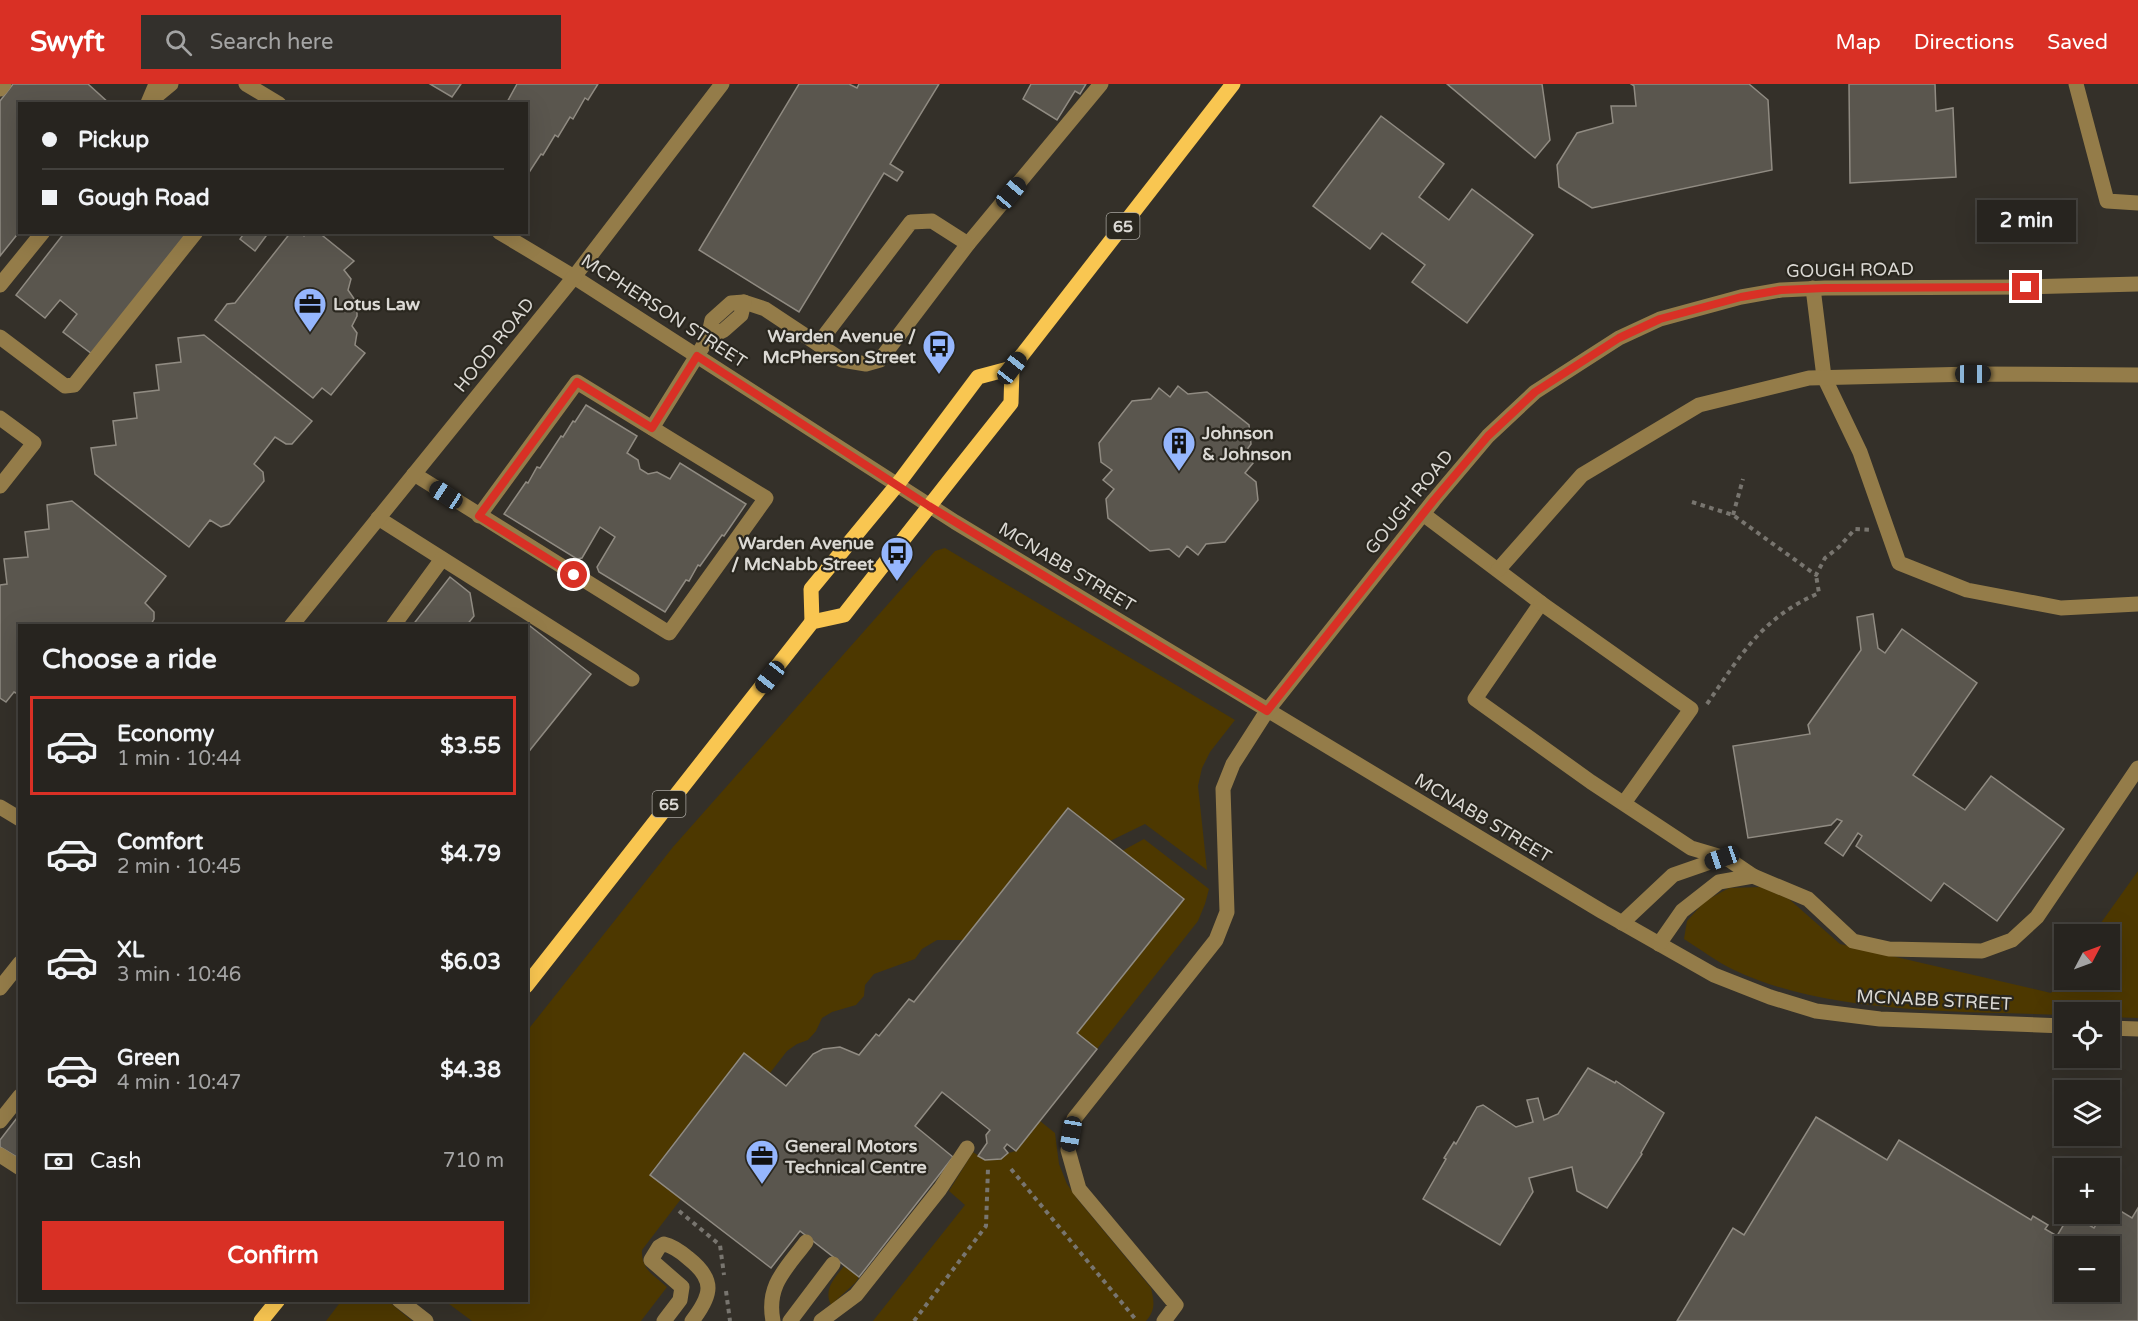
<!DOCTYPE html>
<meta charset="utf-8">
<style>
:root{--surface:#27241f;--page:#33302c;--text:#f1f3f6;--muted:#a4a4a4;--line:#43413d;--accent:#d93025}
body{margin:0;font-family:"Varela Round",sans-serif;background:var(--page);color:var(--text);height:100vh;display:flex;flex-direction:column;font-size:22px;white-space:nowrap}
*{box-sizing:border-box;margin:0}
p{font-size:20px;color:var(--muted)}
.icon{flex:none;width:33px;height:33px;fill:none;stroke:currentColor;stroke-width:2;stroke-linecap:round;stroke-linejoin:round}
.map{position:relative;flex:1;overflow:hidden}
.drawer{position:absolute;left:18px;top:540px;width:510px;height:678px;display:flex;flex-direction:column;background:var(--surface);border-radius:0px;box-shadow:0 6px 24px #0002,0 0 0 2px var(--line)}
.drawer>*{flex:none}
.banner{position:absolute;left:18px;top:18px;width:510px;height:132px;border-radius:0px;box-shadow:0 6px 24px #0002,0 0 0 2px var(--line);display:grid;align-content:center;height:132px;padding:0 24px;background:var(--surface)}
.needle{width:39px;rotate:49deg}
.buttons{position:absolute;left:2054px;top:840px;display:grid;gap:12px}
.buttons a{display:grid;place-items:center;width:66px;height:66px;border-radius:0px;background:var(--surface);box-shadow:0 6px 24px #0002,0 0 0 2px var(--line);font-size:30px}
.end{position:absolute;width:27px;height:27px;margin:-14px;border:8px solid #d93025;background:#fff;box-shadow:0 0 0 3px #fff}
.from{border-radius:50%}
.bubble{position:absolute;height:42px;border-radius:0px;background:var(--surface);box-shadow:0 6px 24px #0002,0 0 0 2px var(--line);font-size:20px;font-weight:700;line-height:42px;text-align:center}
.car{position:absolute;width:18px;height:36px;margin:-18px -9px;border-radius:8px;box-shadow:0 0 4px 2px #0007;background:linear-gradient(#222 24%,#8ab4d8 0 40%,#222 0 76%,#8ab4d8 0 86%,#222 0)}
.banner b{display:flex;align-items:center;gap:21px;height:57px;font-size:22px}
.banner b+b{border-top:2px solid var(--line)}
.banner i{width:15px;height:15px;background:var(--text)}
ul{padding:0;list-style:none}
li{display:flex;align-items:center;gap:18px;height:99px;margin:0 12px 9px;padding:0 12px;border:3px solid transparent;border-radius:0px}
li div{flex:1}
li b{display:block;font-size:22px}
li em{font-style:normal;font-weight:700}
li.current{border-color:var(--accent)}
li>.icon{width:54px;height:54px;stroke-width:1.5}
h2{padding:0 24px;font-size:27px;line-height:72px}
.pay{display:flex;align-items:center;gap:15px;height:66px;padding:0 24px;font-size:22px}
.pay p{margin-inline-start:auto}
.cta{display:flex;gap:12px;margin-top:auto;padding:12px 24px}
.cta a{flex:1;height:69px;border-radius:0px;background:var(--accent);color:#fff;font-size:24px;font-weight:700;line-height:69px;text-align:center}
header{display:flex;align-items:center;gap:36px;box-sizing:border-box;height:84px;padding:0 30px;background:var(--accent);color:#fff}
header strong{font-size:28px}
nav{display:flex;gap:33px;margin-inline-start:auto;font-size:21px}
.search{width:420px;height:54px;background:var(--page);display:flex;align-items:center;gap:15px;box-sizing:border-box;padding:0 21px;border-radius:0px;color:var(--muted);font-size:22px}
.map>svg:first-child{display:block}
.green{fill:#4d3800}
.building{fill:#5a564e;stroke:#908b82;stroke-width:1.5;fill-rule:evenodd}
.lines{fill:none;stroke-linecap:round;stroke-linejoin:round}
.path{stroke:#78756f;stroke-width:4;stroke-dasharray:4.5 4.5;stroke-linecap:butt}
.minor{stroke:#947c49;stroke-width:15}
.major{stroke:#f9c651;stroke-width:15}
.route{stroke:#d93025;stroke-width:8}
.labels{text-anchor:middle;stroke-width:4.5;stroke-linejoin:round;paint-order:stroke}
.shield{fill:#2a271f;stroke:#a6a49e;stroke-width:1.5}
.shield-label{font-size:16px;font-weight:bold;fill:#dbd9d4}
.street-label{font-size:18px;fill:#dbd9d4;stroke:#2a271f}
.poi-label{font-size:18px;font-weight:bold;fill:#dbd9d4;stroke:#2a271f;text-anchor:start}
</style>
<header>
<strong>Swyft</strong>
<div class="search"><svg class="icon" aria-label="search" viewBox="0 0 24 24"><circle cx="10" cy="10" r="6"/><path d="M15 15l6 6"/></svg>Search here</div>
<nav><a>Map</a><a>Directions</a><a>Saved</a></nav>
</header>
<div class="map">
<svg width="2138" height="1237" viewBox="0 0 2138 1237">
<rect width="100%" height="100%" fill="#343029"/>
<g class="green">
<path d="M945,464L1235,636L1210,668L1202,684L1198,702L1207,786L1145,740L1110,757L1068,724L963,856H937L922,865L915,875L874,890L865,901L864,912L856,921L832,928L822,934L816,947L808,956L797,960L787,967L770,989L744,969L650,1090L681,1115L642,1166C641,1186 654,1191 667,1203L641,1237H472L445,1217L526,1216L527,947L673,763L935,467Z"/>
<path d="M1144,755L1209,805L1205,820L1198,837L1097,965L1077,949L1183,815L1122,767Z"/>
<path d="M2138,787V934L2109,933V928H2064V931C1960,927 1829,931 1734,886C1717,878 1700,865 1684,855L1687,837L1705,817L1729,804L1761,803L1789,815L1840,860L2051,909L2064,891V896H2109V850H2093Z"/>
<path d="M1040,1037L1055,1049L1059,1080L1067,1100L1078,1116L1151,1204C1154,1217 1156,1226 1146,1237H873L965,1121L949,1107L973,1068L985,1076L1001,1075L1008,1069L1016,1067Z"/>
<path d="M844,1182L859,1193L856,1198L831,1221C823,1205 835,1194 844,1182Z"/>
<path d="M342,1216L388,1217L412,1237H326Z"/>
</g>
<g class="building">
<path d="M13,0H88L110,20H20V147L0,172V17Z"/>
<path d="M430,0H461L452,13Z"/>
<path d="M517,0H598L588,16L585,14L573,35L570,33L558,53L555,51L543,71L541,70L528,90L526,88V20H506Z"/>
<path d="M799,0H849L857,4L859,0H939L890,80L903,88L897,97L884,89L799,228L699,166Z"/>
<path d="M1031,0H1086L1080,10L1075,7L1057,36L1023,15Z"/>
<path d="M1447,0H1542L1550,56L1535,74Z"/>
<path d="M1631,0H1749L1768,16L1772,86L1592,124L1559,103L1557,81L1577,49L1613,39L1611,22H1636L1634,2Z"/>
<path d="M1849,0H1935L1936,27L1953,24L1956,93L1850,99Z"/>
<path d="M1381,32L1444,80L1419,113L1449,136L1472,105L1533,151L1467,239L1412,198L1425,181L1382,149L1370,165L1313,122Z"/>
<path d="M65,148H188L92,270L63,248L77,230L60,216L45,234L16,211Z"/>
<path d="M245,148H269L255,167L240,155Z"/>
<path d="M291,148H298L304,152L307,148H318L354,177L344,186L351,195L348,206L357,219V232L352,242L357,249L355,261L365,269L331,311L322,304L313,314L215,236L227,220L235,219Z"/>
<path d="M204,251L312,337L292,360H286L275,353L254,380L263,388L264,397L229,440L221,443L210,436L189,463L95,390L91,364L116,361L113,337L137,334L134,309L159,306L156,281L181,278L178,254Z"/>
<path d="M1178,302L1188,310L1207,308L1249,341L1251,360L1243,371L1253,379L1245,389L1256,398L1258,416L1225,458L1206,460L1198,471L1187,462L1179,473L1169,465L1150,467L1108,434L1106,415L1114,405L1103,396L1112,386L1101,378L1099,359L1132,317L1151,315L1159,304L1170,313Z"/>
<path d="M586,321L637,352L627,369L638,376L640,385L648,390L657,388L670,395L680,379L746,420L724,452L722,451L700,482L698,481L689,497L686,496L665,528L599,488L597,483L615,453L600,443L582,474L577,475L504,430L526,398L528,399L537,383L540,384L561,352L563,353L573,337L575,338Z"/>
<path d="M72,417L166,492L145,519L154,528V535L150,542H20V611L14,608L6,618L0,614V501L7,500L4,475L28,473L25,448L49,445L47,421Z"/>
<path d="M450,493L470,509L474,532L466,542H412Z"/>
<path d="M1873,530L1878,564L1885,569L1902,545L1977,599L1913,691L1965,726L1991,692L2064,745L1997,837L1944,799L1931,817L1856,762L1862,752L1858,749L1843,772L1825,759L1842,737L1837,735L1831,741L1748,754L1733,662L1810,650L1808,641L1861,566L1857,533Z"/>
<path d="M530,542L591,590L526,671V547Z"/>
<path d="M1068,724L1184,815L1077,949L1097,965L1016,1067L1007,1060L1004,1064L1008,1069L1001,1075L985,1076L978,1072L987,1059L986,1051L990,1046L942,1008L915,1042L953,1073L859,1193L800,1147L771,1184L650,1091L744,969L786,1002L813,970L823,965L840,963L859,971L876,950L879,952L909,915L914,918Z"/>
<path d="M1588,984L1615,999L1616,997L1664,1029L1641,1069L1642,1070L1607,1124L1577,1107L1572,1083L1529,1094L1533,1108L1500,1161L1423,1115L1446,1075L1444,1074L1454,1058L1456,1060L1477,1023L1483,1021L1516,1043L1533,1038L1527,1016L1538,1014L1544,1036L1558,1030Z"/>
<path d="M20,1030V1075L0,1063V1056Z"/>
<path d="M1816,1033L1887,1076L1899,1056L2031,1136L2033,1132L2048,1141L2045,1145L2057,1152L2070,1130L2094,1144L2103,1130H2109V1120L2132,1134L2138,1124V1237H1677L1733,1144L1744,1151ZM2064,1162H2109V1208H2064Z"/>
</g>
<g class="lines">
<g class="path">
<path d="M1692,418L1733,431L1816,491L1825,474L1839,463L1855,445L1871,446"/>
<path d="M1733,431L1743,395"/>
<path d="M1707,620C1741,571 1761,534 1819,509L1816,491"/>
<path d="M1011,1085L1137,1237"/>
<path d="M679,1127L720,1161L724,1191"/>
<path d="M726,1207L730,1237"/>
<path d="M914,1237L986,1142L988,1084"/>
</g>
<g class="minor">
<path d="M156,0L148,19L171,0"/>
<path d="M246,0L279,20"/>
<path d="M2076,0L2107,117L2138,119"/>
<path d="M0,5L4,0"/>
<path d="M499,148L574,193L955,438L1603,828L1714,891L1770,913L1816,927L1880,935L2064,942"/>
<path d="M0,201L43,148"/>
<path d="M1813,204L1824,293L1860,368L1899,479L1967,506L2061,524L2138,520"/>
<path d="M744,218L765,225L842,276L866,280L880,276L968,160L1101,0"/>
<path d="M0,253L65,302L74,301L196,148"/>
<path d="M818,260L911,138L932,137L968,160"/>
<path d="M0,334L34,359L0,402"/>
<path d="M652,344L708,254L712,236L731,219L744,218L741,231L724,246L708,254"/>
<path d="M414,390L669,549L766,414L577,298L479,432"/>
<path d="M1423,430L1541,519L1475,615L1591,698L1691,764L1728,775L1753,792L1808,815L1853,857L1889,865L1982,867L2012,856L2037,833L2138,684"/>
<path d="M378,434L632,595"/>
<path d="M1498,486L1582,391L1699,321L1809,294L1973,290L2138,291"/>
<path d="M1541,519L1691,625L1624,719"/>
<path d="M291,542L574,193L722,0"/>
<path d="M393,542L442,475"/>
<path d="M0,723L20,735"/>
<path d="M1622,839L1673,791L1722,774"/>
<path d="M1659,860L1682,827L1719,798L1753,792"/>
<path d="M0,904L20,879"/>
<path d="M2109,944L2138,945"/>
<path d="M0,1037L20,1012"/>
<path d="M0,1071L20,1084"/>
<path d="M399,1216L426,1237"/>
<path d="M664,1237L680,1216L682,1203L651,1176L659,1163L664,1160C673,1162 681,1168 688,1174C716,1196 712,1211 692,1237"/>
<path d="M773,1237C766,1201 786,1185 806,1158"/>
<path d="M790,1237L833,1180"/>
<path d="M821,1237L856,1211L940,1105L967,1064"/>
<path d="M1164,1237L1176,1221L1079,1105L1068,1066L1074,1035L1216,856L1227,828L1223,705L1233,680L1267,627L1434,416L1488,352L1535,308L1619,254L1660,235L1741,213L1781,206L1825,204L2026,203L2138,200"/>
</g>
<g class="major">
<path d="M812,538L811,505L897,401L978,293L1012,284L1233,0"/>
<path d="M526,902L812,538L844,531L957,387L1011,319L1012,284"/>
<path d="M261,1237L278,1216"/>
</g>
</g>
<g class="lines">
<path class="route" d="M574,491L479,432L577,298L652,344L697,272L929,422L1267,627L1434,416L1488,352L1535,308L1619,254L1660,235L1741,213L1781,206L1825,204L2026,203"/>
</g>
<defs>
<symbol id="office-pin" viewBox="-11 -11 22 30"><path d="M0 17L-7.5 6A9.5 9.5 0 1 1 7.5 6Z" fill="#95b6fd" stroke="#2a271f"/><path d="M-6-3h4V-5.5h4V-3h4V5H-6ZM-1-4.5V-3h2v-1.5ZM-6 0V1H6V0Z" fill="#111"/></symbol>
<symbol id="bus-pin" viewBox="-11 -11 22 30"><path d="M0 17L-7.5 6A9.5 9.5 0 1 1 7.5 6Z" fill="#95b6fd" stroke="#2a271f"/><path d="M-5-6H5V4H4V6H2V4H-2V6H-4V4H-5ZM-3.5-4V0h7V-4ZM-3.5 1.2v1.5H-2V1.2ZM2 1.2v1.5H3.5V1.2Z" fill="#111"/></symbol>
<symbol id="building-pin" viewBox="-11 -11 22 30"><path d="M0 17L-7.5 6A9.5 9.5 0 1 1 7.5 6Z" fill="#95b6fd" stroke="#2a271f"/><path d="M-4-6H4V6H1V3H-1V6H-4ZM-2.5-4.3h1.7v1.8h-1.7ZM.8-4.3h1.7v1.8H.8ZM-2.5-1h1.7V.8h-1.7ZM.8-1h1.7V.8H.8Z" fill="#111"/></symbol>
</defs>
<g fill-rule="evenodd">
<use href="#office-pin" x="291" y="201" width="38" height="52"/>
<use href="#bus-pin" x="920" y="243" width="38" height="52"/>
<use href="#building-pin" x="1160" y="340" width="38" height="52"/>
<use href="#bus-pin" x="878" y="450" width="38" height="52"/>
<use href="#office-pin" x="743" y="1053" width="38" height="52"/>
</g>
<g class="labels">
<g class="shield">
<rect x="1106.5" y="129" width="33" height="26" rx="4.5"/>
<rect x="652.5" y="707" width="33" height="26" rx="4.5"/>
</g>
<g class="shield-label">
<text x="1123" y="148">65</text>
<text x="669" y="726">65</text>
</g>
<g class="street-label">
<text transform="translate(1850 186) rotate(-1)" y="6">GOUGH ROAD</text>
<text transform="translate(664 227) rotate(33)" y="6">MCPHERSON STREET</text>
<text transform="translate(494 261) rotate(-51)" y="6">HOOD ROAD</text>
<text transform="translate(1409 418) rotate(-51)" y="6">GOUGH ROAD</text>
<text transform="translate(1067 483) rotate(31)" y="6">MCNABB STREET</text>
<text transform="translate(1483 734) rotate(31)" y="6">MCNABB STREET</text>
<text transform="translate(1934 916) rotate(3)" y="6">MCNABB STREET</text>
</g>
<g class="poi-label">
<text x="333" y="226">Lotus Law</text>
<text x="916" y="258" text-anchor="end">Warden Avenue /<tspan x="916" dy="21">McPherson Street</tspan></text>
<text x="1202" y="355">Johnson<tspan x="1202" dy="21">&amp; Johnson</tspan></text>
<text x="874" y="465" text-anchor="end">Warden Avenue<tspan x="874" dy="21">/ McNabb Street</tspan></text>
<text x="785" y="1068">General Motors<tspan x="785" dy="21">Technical Centre</tspan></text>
</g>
</g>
</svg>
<div class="buttons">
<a><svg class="needle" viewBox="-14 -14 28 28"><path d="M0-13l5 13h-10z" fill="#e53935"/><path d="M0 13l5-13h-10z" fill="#a4a4a4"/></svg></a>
<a><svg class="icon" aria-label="locate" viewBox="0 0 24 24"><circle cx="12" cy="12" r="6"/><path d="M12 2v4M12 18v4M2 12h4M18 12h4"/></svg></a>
<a><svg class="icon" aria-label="layers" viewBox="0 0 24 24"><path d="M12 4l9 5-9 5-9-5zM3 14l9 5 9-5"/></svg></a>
<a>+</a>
<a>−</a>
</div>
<i class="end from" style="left:574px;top:491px"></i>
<i class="end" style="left:2026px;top:203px"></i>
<div class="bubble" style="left:1977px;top:116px;width:99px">2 min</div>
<i class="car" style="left:1011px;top:109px;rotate:40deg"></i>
<i class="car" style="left:1012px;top:284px;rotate:38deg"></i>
<i class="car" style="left:1973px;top:290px;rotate:90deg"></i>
<i class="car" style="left:446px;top:411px;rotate:303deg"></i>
<i class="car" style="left:770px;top:593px;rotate:218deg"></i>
<i class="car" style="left:1722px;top:774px;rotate:251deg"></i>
<i class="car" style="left:1071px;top:1050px;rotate:190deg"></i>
<div class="banner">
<b><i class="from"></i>Pickup</b>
<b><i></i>Gough Road</b>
</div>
<section class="drawer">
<h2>Choose a ride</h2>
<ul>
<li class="current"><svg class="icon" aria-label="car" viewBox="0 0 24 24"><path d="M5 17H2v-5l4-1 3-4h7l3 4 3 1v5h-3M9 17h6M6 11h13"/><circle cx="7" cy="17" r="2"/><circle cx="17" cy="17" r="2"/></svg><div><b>Economy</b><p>1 min · 10:44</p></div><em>$3.55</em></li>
<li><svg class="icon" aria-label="car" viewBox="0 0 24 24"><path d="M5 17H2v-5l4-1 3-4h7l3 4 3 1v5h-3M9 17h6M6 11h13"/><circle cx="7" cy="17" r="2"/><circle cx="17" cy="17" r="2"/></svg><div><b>Comfort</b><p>2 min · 10:45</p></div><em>$4.79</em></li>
<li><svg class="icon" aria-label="car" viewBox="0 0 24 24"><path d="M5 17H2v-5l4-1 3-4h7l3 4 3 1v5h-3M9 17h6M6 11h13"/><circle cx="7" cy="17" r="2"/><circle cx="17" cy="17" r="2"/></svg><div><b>XL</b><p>3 min · 10:46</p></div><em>$6.03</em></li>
<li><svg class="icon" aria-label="car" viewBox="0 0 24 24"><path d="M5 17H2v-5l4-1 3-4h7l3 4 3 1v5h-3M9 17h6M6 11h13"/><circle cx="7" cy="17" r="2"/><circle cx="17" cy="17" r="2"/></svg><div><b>Green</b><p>4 min · 10:47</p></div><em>$4.38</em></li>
</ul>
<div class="pay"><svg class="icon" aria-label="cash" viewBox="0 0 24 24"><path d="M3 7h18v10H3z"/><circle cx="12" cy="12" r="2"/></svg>Cash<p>710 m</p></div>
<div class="cta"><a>Confirm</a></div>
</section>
</div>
